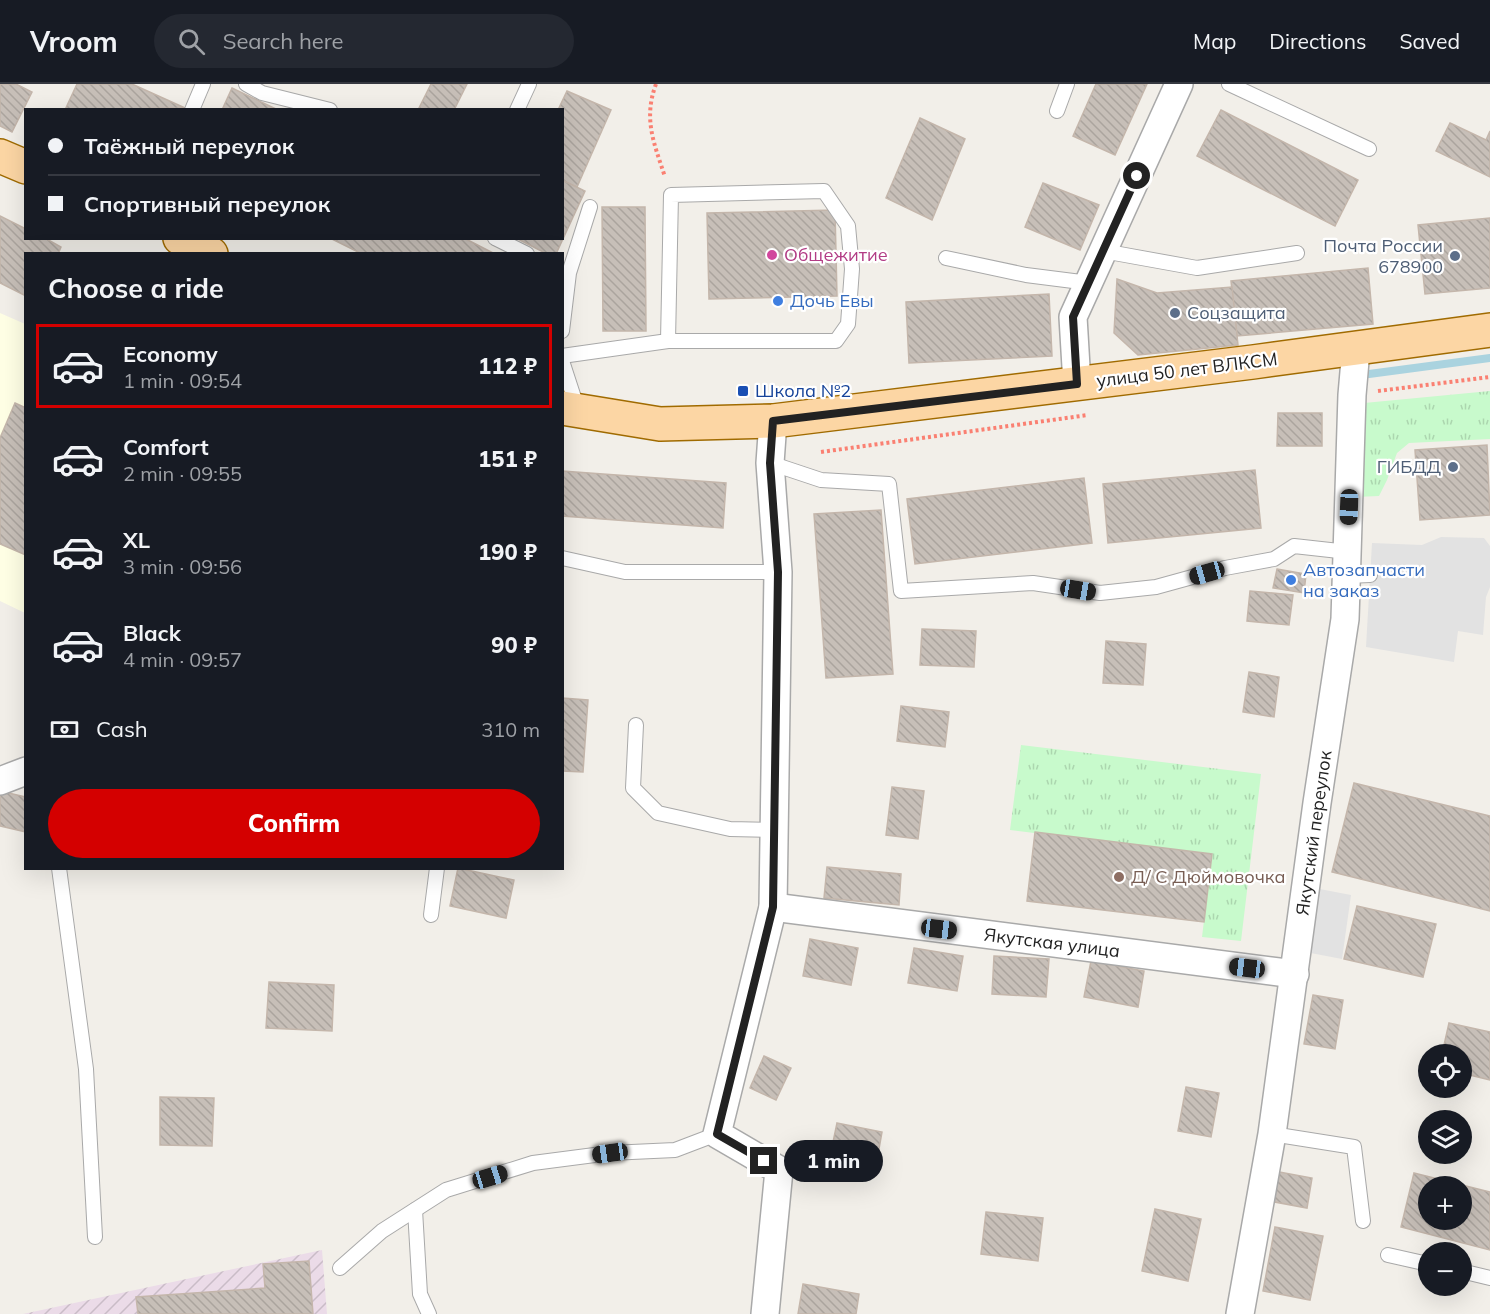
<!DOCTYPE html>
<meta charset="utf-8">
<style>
:root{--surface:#171b24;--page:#242831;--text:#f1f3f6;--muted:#9ea1a6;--line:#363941;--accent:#d40000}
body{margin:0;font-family:Mulish,sans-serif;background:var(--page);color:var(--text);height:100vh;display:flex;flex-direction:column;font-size:22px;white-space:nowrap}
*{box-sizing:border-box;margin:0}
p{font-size:20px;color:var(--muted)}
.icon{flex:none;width:33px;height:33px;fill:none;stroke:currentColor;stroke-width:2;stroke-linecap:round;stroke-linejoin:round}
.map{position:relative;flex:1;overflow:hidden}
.side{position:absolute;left:24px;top:168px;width:540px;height:618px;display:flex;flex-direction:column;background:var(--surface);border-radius:0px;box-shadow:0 6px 24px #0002}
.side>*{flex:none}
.banner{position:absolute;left:24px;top:24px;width:540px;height:132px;border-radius:0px;box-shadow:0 6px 24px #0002;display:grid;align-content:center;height:132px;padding:0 24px;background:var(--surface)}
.tools{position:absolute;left:1418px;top:960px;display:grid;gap:12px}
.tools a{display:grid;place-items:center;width:54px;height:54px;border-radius:50%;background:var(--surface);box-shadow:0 6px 24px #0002;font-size:30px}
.end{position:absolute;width:27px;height:27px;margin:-14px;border:8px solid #222;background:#fff;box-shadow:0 0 0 3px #fff}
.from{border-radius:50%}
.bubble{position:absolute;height:42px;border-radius:21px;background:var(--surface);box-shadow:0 6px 24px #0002;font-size:20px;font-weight:800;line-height:42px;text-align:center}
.car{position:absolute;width:18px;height:36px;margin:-18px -9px;border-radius:8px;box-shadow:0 0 4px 2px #0007;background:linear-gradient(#222 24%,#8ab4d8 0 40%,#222 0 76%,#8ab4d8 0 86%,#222 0)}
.banner b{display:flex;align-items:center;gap:21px;height:57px;font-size:22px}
.banner b+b{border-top:2px solid var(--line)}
.banner i{width:15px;height:15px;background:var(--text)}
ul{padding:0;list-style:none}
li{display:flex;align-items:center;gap:18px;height:84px;margin:0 12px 9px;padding:0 12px;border:3px solid transparent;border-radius:0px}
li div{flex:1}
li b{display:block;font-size:22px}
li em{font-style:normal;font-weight:800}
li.active{border-color:var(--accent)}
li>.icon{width:54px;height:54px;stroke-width:1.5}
h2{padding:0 24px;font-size:27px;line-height:72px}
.pay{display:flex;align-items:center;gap:15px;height:66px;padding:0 24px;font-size:22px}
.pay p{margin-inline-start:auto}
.action{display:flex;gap:12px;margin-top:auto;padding:12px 24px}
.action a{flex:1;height:69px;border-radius:36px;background:var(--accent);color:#fff;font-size:24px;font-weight:800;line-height:69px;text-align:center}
header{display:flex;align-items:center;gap:36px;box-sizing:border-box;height:84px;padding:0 30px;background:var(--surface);border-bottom:2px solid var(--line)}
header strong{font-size:28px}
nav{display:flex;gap:33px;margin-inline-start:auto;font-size:21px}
.search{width:420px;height:54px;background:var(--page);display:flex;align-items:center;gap:15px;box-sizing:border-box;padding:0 21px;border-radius:33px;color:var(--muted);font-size:22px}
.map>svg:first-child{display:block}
.industrial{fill:url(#industrial-furrows)}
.education{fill:#ffffe5}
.park{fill:url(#park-tufts)}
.parking{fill:#e2e2e2}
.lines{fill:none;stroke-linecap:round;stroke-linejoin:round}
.stream{stroke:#aad3df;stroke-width:8}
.building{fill:url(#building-back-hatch);stroke:#c4b6ab;stroke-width:1.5;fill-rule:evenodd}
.service-casing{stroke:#a9a9a9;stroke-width:16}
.minor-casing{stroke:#a9a9a9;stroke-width:30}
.primary-casing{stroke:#a06b00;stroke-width:36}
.path{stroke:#fa8072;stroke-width:4;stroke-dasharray:3 3;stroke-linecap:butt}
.service{stroke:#fff;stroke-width:14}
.minor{stroke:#fff;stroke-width:27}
.primary{stroke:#fcd6a4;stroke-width:33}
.route{stroke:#222;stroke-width:8}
.hotel-dot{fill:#d1479c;stroke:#fff;stroke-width:2}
.service-dot{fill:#5c6f8a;stroke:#fff;stroke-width:2}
.shop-dot{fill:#3f7fe0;stroke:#fff;stroke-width:2}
.transit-dot{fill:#1a4fb4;stroke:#fff;stroke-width:2}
.education-dot{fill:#8d6e63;stroke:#fff;stroke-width:2}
.labels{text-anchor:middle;stroke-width:4.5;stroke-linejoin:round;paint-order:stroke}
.service-label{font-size:18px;fill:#4e5e75;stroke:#fff;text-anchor:end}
.hotel-label{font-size:18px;fill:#b23c85;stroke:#fff;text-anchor:start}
.shop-label{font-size:18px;fill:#366cbe;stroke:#fff;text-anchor:start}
.street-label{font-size:18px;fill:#222;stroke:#fff}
.transit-label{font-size:18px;fill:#164399;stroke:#fff;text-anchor:start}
.education-label{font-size:18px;fill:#785e54;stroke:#fff;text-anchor:start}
</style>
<header>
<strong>Vroom</strong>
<div class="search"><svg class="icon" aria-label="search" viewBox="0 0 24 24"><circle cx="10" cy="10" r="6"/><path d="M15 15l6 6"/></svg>Search here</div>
<nav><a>Map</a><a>Directions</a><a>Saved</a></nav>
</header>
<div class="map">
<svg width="1490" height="1230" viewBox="0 0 1490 1230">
<defs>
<pattern id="industrial-furrows" width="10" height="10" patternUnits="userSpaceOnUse" patternTransform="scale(1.5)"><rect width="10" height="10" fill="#ebdbe8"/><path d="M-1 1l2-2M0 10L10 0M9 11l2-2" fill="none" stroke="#c9bcc7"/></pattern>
<pattern id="park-tufts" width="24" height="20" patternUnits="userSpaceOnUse" patternTransform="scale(1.5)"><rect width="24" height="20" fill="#c8facc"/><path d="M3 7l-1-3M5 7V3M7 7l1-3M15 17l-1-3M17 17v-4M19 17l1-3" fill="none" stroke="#acd6af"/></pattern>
<pattern id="building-back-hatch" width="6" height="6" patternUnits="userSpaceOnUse" patternTransform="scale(1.5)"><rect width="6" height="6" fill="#c7bfb8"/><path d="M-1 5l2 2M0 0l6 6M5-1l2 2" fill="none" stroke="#aba49e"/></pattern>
</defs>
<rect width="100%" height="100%" fill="#f2efe9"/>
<path class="industrial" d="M322,1166L327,1230H23Z"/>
<path class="education" d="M0,229L25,240V529L0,517Z"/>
<g class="park">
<path d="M1490,307V355L1409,359L1397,369L1387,396L1379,412L1355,413L1364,319Z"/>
<path d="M1021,661L1261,690L1241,857L1202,853L1212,771L1010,746Z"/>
</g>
<g class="parking">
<path d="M1441,453L1484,454L1490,462V503L1486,513L1483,551L1458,547L1454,578L1366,563L1372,459L1422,461Z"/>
<path d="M1304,802L1351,811L1342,875L1295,866Z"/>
</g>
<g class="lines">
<path class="stream" d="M1369,290L1490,274"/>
</g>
<g class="building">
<path d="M0,0H16L32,8L12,48L0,42Z"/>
<path d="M77,0H132L185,24L65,26Z"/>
<path d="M431,0H467L454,26H418Z"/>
<path d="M1096,0H1147L1115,71L1073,52Z"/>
<path d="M232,4L278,26H222Z"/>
<path d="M567,7L611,26L577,103L562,97V26H558Z"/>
<path d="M1221,26L1358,96L1335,142L1197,72Z"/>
<path d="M920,34L965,55L932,136L886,114Z"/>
<path d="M1450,39L1486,56L1490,47V93L1436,67Z"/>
<path d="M562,96L585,107L556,170H547L516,154H562Z"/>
<path d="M1043,99L1099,121L1080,166L1025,143Z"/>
<path d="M602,123H645L646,247H603Z"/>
<path d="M835,126L837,212L709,215L707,129Z"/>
<path d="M0,132L26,145V154H45L61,163L58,170H26V212L0,199Z"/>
<path d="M1490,134V204L1425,210L1418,141Z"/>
<path d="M330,154H464L495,170H362Z"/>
<path d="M1368,184L1373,240L1237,252L1231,197Z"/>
<path d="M1117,195L1157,209L1232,203L1238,261L1138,271L1114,249Z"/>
<path d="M1049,210L1052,272L909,279L906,218Z"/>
<path d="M15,319L26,324V471L0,460V354Z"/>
<path d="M1278,329H1322V362H1277Z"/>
<path d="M1487,361L1490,431L1420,436L1415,366Z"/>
<path d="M1255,386L1261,444L1108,459L1103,400Z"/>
<path d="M562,387L726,399L723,444L562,432Z"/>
<path d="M1084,394L1092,459L915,480L907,415Z"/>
<path d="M881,426L893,590L826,594L814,430Z"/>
<path d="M1277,485L1306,490L1304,509L1273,504Z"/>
<path d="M1250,507L1293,511L1289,541L1247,537Z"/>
<path d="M922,545L976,547L974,583L920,581Z"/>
<path d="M1106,557L1146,560L1143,601L1103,599Z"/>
<path d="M1249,588L1279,593L1274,633L1243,628Z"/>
<path d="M562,614L588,616L583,688L562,687Z"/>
<path d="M901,622L949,628L945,663L897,657Z"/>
<path d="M1354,699L1490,732V827L1332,788Z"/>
<path d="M892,703L924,707L918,755L886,751Z"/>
<path d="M0,707L26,713V748L0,742Z"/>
<path d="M1035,748L1212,770L1204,838L1027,817Z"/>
<path d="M827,783L901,790L899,821L824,814Z"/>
<path d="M458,784L514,796L506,834L450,822Z"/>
<path d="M1357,822L1436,840L1423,893L1344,875Z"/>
<path d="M810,855L858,864L851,901L803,892Z"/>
<path d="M914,864L963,872L957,907L908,899Z"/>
<path d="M994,872L1049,875L1046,913L992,910Z"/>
<path d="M1091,877L1144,887L1138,923L1084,913Z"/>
<path d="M269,898L334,901L332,947L266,944Z"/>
<path d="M1313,911L1343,916L1335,965L1304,960Z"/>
<path d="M1449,939L1490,948V996L1461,989V970H1442Z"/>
<path d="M764,972L791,984L776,1016L750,1004Z"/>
<path d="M1186,1003L1219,1009L1211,1053L1178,1047Z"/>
<path d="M160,1013L214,1014L212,1062L160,1061Z"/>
<path d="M837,1039L882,1048L877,1076L831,1068Z"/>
<path d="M1269,1086L1312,1094L1307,1124L1264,1116Z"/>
<path d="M1414,1089L1490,1108V1166L1401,1143ZM1428,1102H1461V1136H1428Z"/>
<path d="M1155,1125L1201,1135L1188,1197L1142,1187Z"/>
<path d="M986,1128L1043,1134L1038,1177L981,1170Z"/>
<path d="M1275,1143L1323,1152L1310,1216L1263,1207Z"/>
<path d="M309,1177L313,1230H138L136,1213L265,1204L263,1180Z"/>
<path d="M803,1200L859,1210L856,1230H798Z"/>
</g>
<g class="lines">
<defs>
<g id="service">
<path d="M246,0L262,9L330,26"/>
<path d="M1229,0L1369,65"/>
<path d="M192,26L203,0"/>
<path d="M517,26L529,0"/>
<path d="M1057,27L1067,0"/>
<path d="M495,154L527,170"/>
<path d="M1103,167L1197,184L1297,169"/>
<path d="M946,174L1026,191L1089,199"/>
<path d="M562,247L569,189L590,123"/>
<path d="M562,272L668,257H836L848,240L852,185L848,142L824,107L671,111L668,257"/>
<path d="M562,277L578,326"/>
<path d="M770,379L821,396L889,400L901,507L1033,499L1100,509L1156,503L1225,484L1274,475L1294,462L1348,468"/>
<path d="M562,474L625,488H778"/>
<path d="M1347,492L1370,491"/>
<path d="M636,641L633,704L658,729L730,745L775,746"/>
<path d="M59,784L86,985L95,1153"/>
<path d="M431,831L437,784"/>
<path d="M1272,1050L1354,1063L1363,1137"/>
<path d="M415,1126L420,1210L429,1230"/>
<path d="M1388,1171L1428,1180"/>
<path d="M340,1184L382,1147L446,1106L533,1079L610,1069L675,1066L717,1050"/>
<path d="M1461,1187L1490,1194"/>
</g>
<g id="minor">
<path d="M1077,300L1073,233L1179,0"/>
<path d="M0,697L26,687"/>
<path d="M773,823L1295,890"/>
<path d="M765,1230L779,1086L717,1050L773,823L778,488L770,379L773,337"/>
<path d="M1240,1230L1272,1050L1317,719L1345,535L1352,311L1356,265"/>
</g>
<g id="primary">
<path d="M0,72L26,83"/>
<path d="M180,154L211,170"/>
<path d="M562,324L660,340L773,337L1253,278L1490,246"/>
</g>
</defs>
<use href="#service" class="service-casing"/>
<use href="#minor" class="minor-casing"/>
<use href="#primary" class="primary-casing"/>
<g class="path">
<path d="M656,0C643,35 654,59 665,93"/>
<path d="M1378,307L1490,293"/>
<path d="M821,368L1088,331"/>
</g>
<use href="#service" class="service"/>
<use href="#minor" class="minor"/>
<use href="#primary" class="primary"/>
</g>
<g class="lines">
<path class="route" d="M764,1077L717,1050L773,823L778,488L770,379L773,337L1077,300L1073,233L1137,92"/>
</g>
<circle class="hotel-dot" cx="772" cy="171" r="6"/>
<g class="service-dot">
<circle cx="1455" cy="172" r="6"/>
<circle cx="1175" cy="229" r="6"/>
<circle cx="1453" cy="383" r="6"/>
</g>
<g class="shop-dot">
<circle cx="778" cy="217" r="6"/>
<circle cx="1291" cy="496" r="6"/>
</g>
<rect class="transit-dot" x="737" y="301" width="12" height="12" rx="3"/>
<circle class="education-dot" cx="1119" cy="793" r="6"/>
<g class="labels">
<g class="service-label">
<text x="1443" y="168">Почта России<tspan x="1443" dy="21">678900</tspan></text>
<text x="1187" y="235" text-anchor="start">Соцзащита</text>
<text x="1441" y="389">ГИБДД</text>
</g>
<g class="hotel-label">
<text x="784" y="177">Общежитие</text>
</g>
<g class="shop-label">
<text x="790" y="223">Дочь Евы</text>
<text x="1303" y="492">Автозапчасти<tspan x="1303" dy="21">на заказ</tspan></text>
</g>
<g class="street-label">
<text transform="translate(1187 286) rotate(-7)" y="6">улица 50 лет ВЛКСМ</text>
<text transform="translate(1314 749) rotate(-82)" y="6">Якутский переулок</text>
<text transform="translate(1052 859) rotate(7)" y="6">Якутская улица</text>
</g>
<g class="transit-label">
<text x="755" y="313">Школа №2</text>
</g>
<g class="education-label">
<text x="1131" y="799">Д/ С Дюймовочка</text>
</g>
</g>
</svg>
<div class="tools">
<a><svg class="icon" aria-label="locate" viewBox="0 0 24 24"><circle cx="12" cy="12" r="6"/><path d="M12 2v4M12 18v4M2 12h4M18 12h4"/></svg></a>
<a><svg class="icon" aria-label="layers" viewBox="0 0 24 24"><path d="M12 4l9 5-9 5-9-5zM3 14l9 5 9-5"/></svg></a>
<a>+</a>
<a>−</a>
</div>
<i class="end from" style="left:1137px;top:92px"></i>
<i class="end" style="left:764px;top:1077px"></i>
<div class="bubble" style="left:784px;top:1056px;width:99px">1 min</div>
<i class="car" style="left:1349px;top:423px;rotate:182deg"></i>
<i class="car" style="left:1207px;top:489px;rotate:254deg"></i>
<i class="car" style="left:1078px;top:506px;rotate:99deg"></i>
<i class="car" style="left:939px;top:845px;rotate:97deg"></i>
<i class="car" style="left:1247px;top:884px;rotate:277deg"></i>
<i class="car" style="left:610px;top:1069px;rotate:262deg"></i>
<i class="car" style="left:490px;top:1093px;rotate:73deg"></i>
<div class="banner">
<b><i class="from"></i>Таёжный переулок</b>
<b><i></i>Спортивный переулок</b>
</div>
<section class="side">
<h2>Choose a ride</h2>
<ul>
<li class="active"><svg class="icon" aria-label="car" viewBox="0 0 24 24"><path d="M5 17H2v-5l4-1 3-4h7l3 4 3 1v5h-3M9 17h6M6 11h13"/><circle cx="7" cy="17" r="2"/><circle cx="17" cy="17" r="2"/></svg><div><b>Economy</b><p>1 min · 09:54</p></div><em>112 ₽</em></li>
<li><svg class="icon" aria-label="car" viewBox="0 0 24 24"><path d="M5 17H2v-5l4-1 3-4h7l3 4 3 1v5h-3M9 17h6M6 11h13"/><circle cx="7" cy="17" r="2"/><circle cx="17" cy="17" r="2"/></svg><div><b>Comfort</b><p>2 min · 09:55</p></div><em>151 ₽</em></li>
<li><svg class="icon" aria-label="car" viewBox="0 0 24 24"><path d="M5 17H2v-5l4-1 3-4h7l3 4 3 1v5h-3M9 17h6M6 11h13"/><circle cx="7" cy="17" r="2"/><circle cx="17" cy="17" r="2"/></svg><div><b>XL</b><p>3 min · 09:56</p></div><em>190 ₽</em></li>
<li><svg class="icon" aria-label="car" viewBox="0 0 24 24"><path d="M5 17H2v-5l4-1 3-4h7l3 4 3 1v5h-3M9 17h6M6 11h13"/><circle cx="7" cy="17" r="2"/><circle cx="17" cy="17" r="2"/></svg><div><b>Black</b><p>4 min · 09:57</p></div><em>90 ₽</em></li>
</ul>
<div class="pay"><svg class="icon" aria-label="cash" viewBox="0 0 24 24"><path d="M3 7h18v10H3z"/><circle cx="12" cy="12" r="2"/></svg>Cash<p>310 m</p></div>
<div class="action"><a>Confirm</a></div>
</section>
</div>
